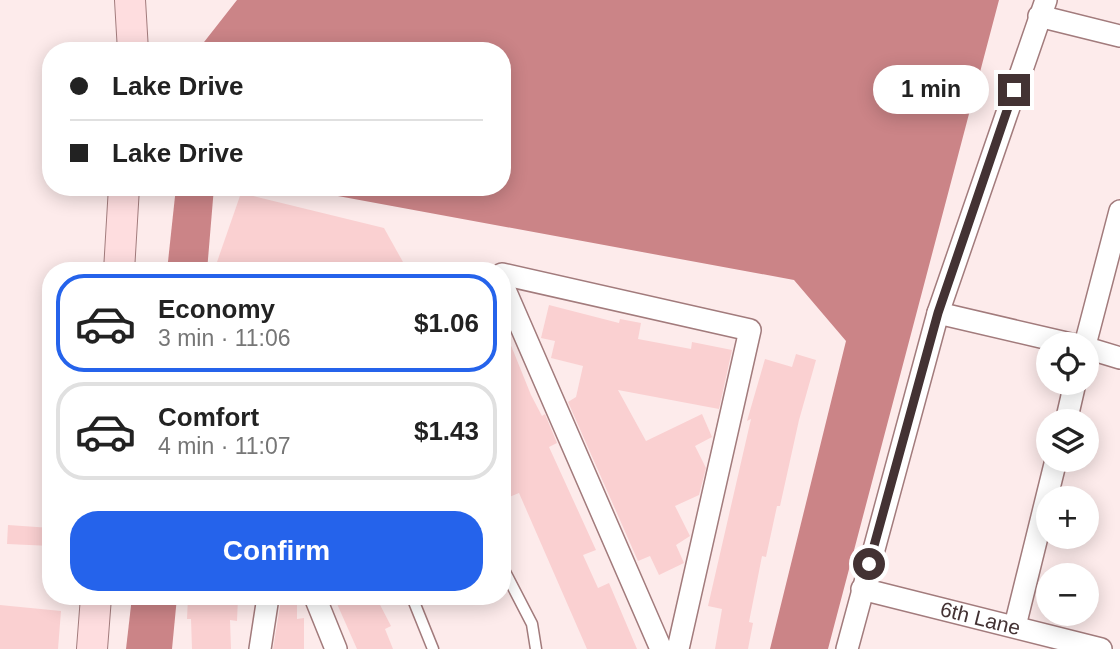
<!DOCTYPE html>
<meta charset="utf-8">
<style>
:root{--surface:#fff;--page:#f2f2f2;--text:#222;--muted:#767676;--line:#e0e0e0;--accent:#2563eb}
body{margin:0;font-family:Arial,sans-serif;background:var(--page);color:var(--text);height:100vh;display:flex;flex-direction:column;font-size:26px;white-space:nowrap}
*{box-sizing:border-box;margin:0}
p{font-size:23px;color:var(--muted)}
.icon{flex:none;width:38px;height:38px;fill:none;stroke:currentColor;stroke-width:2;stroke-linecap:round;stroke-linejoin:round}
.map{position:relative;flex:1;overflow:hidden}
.side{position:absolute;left:42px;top:262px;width:469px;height:343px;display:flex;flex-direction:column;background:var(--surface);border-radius:28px;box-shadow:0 4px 18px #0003}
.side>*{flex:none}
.top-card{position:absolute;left:42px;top:42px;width:469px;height:154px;border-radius:28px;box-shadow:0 4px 18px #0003;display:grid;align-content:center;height:154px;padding:0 28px;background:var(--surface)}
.fabs{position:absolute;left:1036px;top:332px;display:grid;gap:14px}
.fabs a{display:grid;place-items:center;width:63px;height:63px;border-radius:50%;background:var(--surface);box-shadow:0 4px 18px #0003;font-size:35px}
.end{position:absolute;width:32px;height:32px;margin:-16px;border:9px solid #433233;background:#fff;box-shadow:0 0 0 4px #fff}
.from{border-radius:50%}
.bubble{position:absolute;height:49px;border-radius:24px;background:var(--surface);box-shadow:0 4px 18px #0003;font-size:23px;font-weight:700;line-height:49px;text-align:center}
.top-card b{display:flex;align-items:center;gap:24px;height:66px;font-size:26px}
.top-card b+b{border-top:2px solid var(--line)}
.top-card i{width:18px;height:18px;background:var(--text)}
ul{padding:12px 0 0;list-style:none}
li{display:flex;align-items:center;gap:21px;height:98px;margin:0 14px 10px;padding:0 14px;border:4px solid var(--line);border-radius:28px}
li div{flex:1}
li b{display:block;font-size:26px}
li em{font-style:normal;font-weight:700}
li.on{border-color:var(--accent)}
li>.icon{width:63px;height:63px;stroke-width:1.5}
.primary-button{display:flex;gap:14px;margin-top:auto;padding:14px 28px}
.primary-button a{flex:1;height:80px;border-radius:28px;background:var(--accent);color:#fff;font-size:28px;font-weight:700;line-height:80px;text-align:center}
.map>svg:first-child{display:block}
.water{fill:#cb8487}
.building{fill:#fad0d1}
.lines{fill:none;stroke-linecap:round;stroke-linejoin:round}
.service-casing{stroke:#a27b7c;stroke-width:13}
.minor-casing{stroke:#a27b7c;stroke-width:24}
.secondary-casing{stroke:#a27b7c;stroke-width:32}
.service{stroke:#fff;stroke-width:10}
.minor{stroke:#fff;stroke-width:21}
.secondary{stroke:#fedddf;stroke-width:30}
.route{stroke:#433233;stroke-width:9}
.labels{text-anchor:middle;stroke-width:5;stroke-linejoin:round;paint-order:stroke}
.street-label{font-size:21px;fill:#433233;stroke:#fdebeb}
</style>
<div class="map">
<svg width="1120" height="649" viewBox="0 0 1120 649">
<rect width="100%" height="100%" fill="#fdebeb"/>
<g class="water">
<path d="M237,0H999L828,649H770L846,341L794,280L289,187H502V51H197Z"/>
<path d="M176,187H214L207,271H167Z"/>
<path d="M132,597H177L172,649H126Z"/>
</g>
<g class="building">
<path d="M241,193L384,228L408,271H255L217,262Z"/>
<path d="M549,305L619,323L620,319L641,323L638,339L691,349L692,342L732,350L719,409L618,390L646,441L702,414L712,437L695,446L706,468L699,495L675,506L690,536L676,545L684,563L659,575L650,556L638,561L568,402L576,397L583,366L551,358L555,341L541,338Z"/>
<path d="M502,323L531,395L542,416L545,414L557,443L549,447L596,550L583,555L598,588L609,583L637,649H587L519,493L502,500Z"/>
<path d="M796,354L816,360L799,420L780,506H777L766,557L762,556L749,622L753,623L748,649H715L722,609L708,606L751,419L747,421L765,359L792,367Z"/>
<path d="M8,525L51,528V546L7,544Z"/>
<path d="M188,597H238L237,621L230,620L231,649H192L191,619H187Z"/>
<path d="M334,597H376L391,626L385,629L393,649H357Z"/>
<path d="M281,600H297V619L304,618V649H273Z"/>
<path d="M0,605L61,611L58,649H0Z"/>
</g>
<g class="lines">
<defs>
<g id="service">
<path d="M502,566L532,624L536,649"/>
<path d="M412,597L433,649"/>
</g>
<g id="minor">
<path d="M1039,16L1120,36"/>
<path d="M502,274L750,330L678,649"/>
<path d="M502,283L661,649"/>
<path d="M938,313L1075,345"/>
<path d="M1085,345L1120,211"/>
<path d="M1087,348L1120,358"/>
<path d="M1066,422L1075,383"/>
<path id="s1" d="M862,589L1101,649"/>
<path d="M315,597L336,649"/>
<path d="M1015,626L1056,460"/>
<path d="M260,649L268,597"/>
<path d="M847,649L938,313L1046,0"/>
</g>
<g id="secondary">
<path d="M130,0L133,51"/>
<path d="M119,271L124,187"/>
<path d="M92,649L96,597"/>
</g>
</defs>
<use href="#service" class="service-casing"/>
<use href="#minor" class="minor-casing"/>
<use href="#secondary" class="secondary-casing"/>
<use href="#service" class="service"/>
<use href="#minor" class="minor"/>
<use href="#secondary" class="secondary"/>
</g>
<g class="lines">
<path class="route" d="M869,564L938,313L1014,90"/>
</g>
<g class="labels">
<g class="street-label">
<text dy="7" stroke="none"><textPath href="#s1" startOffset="122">6th Lane</textPath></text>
</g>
</g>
</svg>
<div class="fabs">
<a><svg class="icon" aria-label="locate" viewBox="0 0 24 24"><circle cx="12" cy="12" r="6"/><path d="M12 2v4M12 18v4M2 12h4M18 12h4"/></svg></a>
<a><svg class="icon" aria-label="layers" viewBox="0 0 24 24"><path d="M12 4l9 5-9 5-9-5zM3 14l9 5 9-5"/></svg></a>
<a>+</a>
<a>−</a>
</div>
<i class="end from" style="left:869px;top:564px"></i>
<i class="end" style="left:1014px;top:90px"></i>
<div class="bubble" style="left:873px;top:65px;width:116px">1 min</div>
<div class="top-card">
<b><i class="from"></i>Lake Drive</b>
<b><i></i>Lake Drive</b>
</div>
<section class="side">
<ul>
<li class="on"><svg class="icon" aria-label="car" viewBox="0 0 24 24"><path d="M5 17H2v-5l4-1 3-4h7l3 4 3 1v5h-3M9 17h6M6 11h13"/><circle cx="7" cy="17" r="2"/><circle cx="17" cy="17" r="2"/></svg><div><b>Economy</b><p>3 min · 11:06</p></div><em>$1.06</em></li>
<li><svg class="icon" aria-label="car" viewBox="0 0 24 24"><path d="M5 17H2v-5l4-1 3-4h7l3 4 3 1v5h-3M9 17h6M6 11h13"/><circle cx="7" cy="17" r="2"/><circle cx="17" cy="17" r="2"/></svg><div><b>Comfort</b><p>4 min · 11:07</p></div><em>$1.43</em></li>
</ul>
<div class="primary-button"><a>Confirm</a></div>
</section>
</div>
